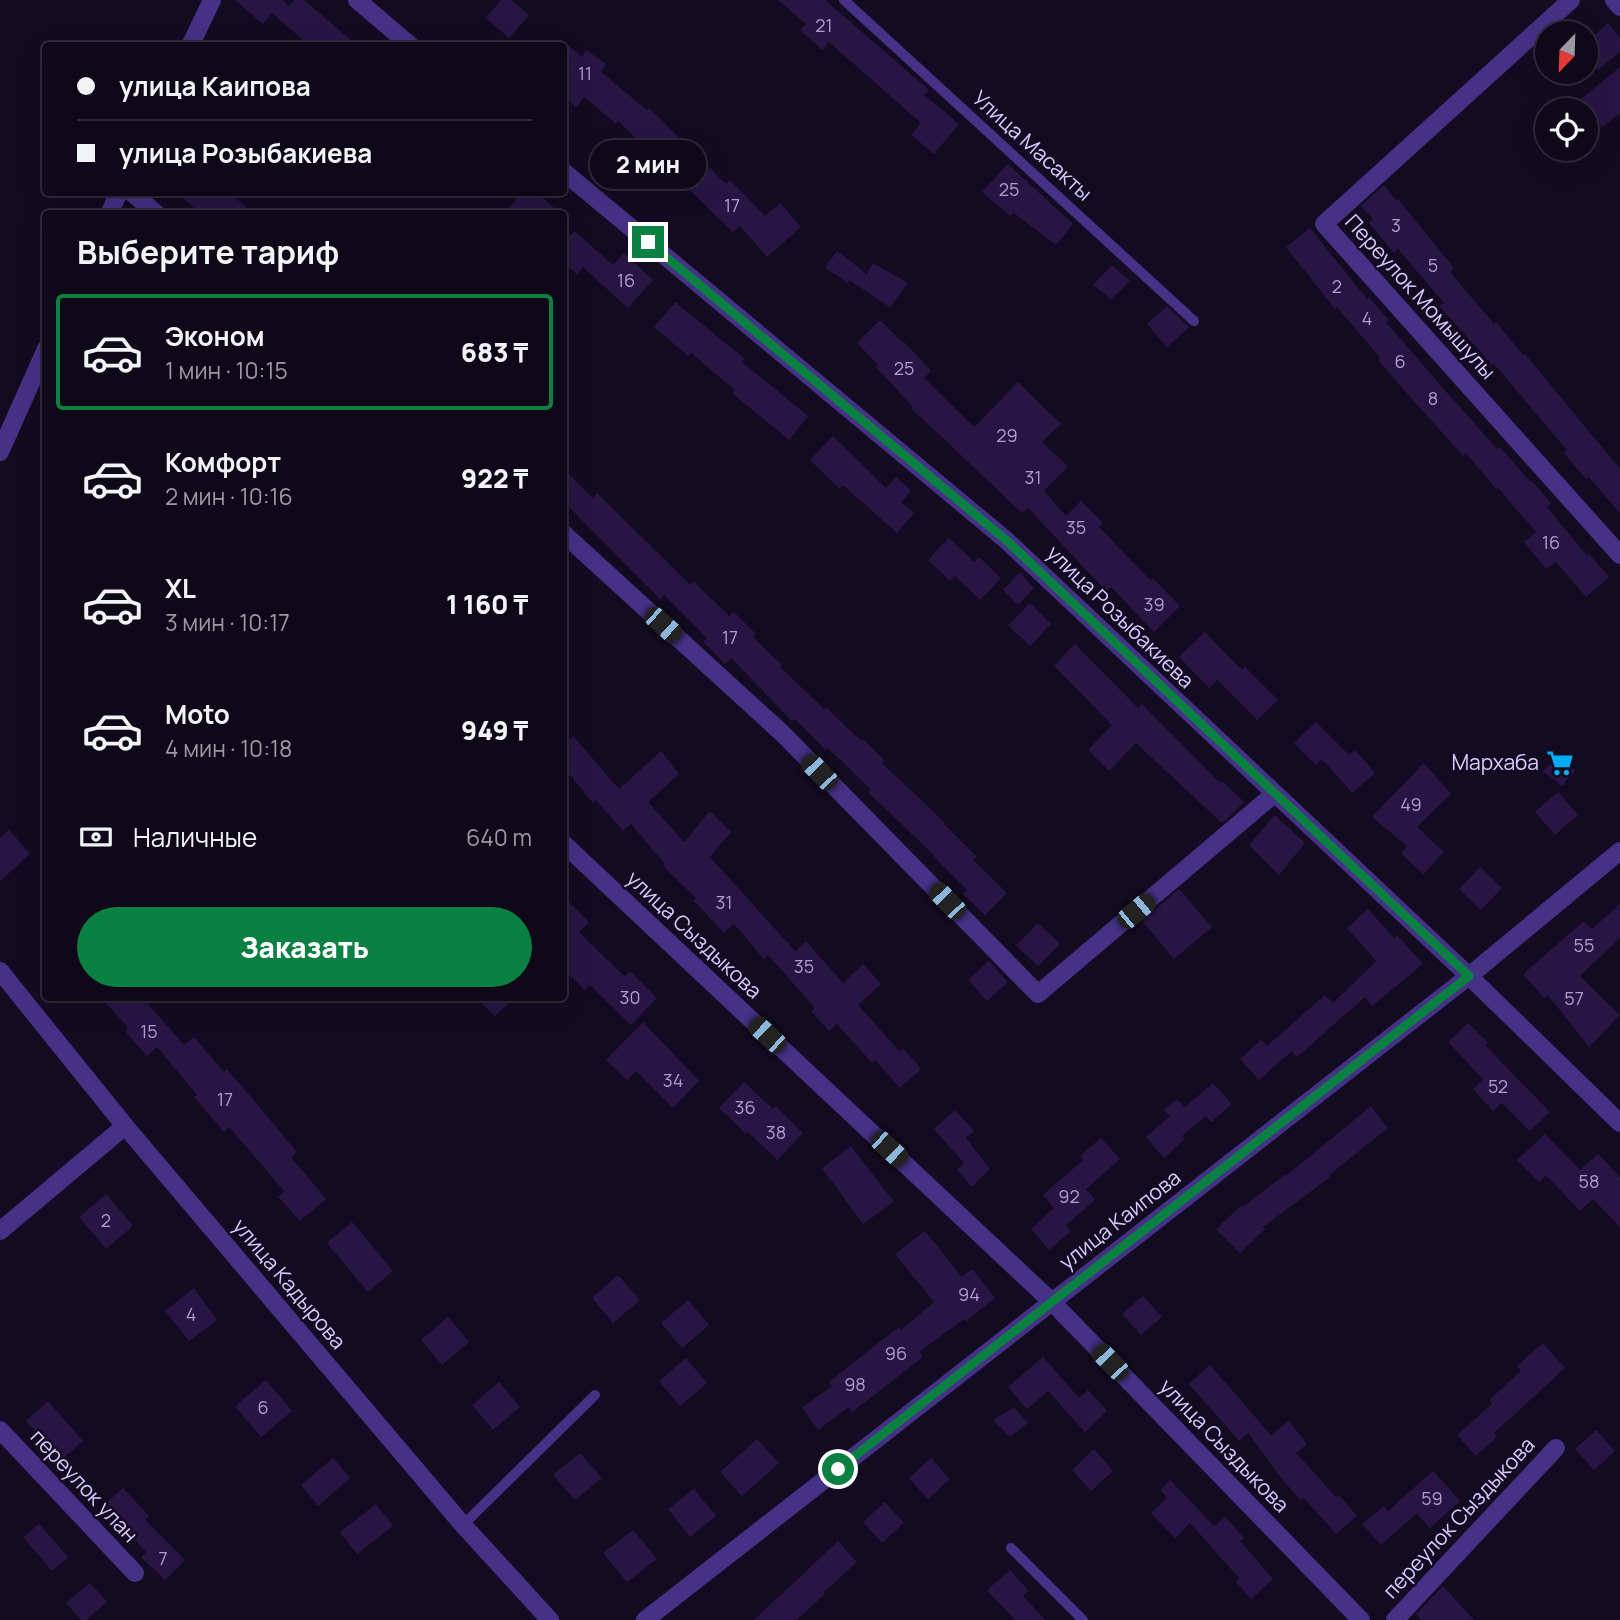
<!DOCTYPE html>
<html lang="ru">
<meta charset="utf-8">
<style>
:root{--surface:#0e0819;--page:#1c1626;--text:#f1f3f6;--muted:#9b9aa2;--line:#2e2938;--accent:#0b8043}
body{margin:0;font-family:Manrope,sans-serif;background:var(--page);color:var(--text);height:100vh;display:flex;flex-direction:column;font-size:26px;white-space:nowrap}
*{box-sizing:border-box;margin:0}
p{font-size:23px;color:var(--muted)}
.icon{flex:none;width:38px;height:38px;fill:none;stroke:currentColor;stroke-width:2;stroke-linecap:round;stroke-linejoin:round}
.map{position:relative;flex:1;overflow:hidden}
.panel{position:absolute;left:42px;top:210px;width:525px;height:791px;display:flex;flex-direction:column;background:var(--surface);border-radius:7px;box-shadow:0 7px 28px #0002,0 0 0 2px var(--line)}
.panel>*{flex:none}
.banner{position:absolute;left:42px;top:42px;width:525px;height:154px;border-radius:7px;box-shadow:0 7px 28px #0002,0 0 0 2px var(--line);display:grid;align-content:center;height:154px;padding:0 35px;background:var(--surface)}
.needle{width:46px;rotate:203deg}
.controls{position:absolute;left:1535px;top:21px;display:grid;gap:14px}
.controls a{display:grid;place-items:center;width:63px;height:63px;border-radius:50%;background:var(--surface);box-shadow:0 7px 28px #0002,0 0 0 2px var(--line);font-size:35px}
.end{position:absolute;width:32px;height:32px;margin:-16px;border:9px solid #0b8043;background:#fff;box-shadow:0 0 0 4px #fff}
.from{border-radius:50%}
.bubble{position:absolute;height:49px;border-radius:24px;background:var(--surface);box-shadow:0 7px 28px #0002,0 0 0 2px var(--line);font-size:23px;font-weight:800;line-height:49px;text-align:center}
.car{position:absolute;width:21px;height:42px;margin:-21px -10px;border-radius:9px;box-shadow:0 0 5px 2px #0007;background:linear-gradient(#222 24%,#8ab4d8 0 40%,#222 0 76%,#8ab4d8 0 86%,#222 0)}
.banner b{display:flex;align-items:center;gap:24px;height:66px;font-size:26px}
.banner b+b{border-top:2px solid var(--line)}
.banner i{width:18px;height:18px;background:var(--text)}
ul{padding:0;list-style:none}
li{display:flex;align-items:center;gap:21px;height:116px;margin:0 14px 10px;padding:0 21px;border:4px solid transparent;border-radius:7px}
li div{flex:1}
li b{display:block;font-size:26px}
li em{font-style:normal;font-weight:800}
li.active{border-color:var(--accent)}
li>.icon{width:63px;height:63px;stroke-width:1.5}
h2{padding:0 35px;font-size:32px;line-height:84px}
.pay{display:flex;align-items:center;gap:18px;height:77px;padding:0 35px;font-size:26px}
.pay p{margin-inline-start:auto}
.action{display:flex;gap:14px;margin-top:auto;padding:14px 35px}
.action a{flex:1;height:80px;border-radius:42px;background:var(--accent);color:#fff;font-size:28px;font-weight:800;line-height:80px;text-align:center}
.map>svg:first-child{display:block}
.building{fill:#281544}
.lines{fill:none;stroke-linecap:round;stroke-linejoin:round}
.service{stroke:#453185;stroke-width:10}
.minor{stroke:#453185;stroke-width:18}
.tertiary{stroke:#453185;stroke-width:18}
.route{stroke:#0b8043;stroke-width:9}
.labels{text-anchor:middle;stroke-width:5;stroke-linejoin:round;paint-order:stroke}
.number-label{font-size:18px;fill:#ae9ed0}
.street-label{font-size:21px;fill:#dbcbff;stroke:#130b21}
.poi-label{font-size:21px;fill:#dbcbff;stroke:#130b21;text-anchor:end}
</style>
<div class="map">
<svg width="1620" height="1620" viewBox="0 0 1620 1620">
<rect width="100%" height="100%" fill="#130b21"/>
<g class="building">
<path d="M235,0H283L289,6L295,0H304L358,46H310L272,13L263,24Z"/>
<path d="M501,0H511L529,15L509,38L486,18Z"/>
<path d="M778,0H825L929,90L924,95L959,124L934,154L911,135L921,123L829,42L822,50L800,30L806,24Z"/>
<path d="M1608,23L1620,38V52L1598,70L1586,55V43Z"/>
<path d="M564,42L582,57L586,50L606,64L601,72L647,110L649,108L726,184L730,180L765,216L780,203L801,227L767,257L740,226L733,232L618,121L616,124L584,97L577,107L564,98Z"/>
<path d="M1620,67V113L1602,127L1580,100Z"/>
<path d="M1008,164L1073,224L1056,245L1014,213L1010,216L982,192Z"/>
<path d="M1384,185L1396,200L1398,199L1454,268L1450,272L1494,324L1496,322L1523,355L1525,354L1620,469V513L1589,477L1586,479L1564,453L1567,450L1494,364L1492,365L1439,306L1444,303L1398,249L1394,253L1369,223L1373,219L1361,206Z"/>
<path d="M176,192H229L254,214H201Z"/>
<path d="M522,192H536L561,214H504Z"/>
<path d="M1310,228L1367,299L1369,297L1389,320L1386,322L1434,378L1497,449L1500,447L1530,482L1531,480L1551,503L1547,507L1587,556L1589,554L1609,577L1586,597L1556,562L1546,569L1524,542L1536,532L1498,488L1497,490L1466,453L1463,456L1398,383L1378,360L1380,358L1337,307L1335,309L1286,247Z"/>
<path d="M574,231L613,265L624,253L653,280L628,308L583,267L577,274L564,263V243Z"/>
<path d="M837,251L867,274L873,263L908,283L890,307L849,280L848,283L825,268Z"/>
<path d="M1112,265L1130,281L1111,299L1093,285Z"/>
<path d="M675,302L745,359L742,362L808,416L789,440L732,393L735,390L691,353L688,356L654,327Z"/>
<path d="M1167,306L1189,327L1167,347L1147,324Z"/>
<path d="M880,320L903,343L904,342L931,371L924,378L974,427L1018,382L1061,424L1042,442L1068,467L1044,491L1066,516L1081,501L1103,523L1099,527L1151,581L1153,578L1180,606L1154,632L1111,587L1106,591L1028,508L1022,513L911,408L913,407L876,367L878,365L857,343Z"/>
<path d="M833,436L886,488L896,477L911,491L901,502L914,513L897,533L843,485L840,489L810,460Z"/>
<path d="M564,469L593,498L597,493L690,585L694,582L729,616L734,612L756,634L753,637L782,665L780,667L824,709L826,707L861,741L863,739L885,761L882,763L945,823L944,824L977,857L973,860L1007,893L985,915L963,894L967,890L934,857L935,856L868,792L871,790L828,748L826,750L795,719L792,721L731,658L725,664L703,642L707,638L664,595L660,599L564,502Z"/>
<path d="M949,538L974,562L979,557L1001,578L980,600L955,576L950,581L928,560Z"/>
<path d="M1020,572L1034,588L1018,605L1003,590Z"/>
<path d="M1030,603L1051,624L1030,646L1008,625Z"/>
<path d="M1205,632L1242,670L1245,667L1278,700L1257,720L1217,680L1209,688L1179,657Z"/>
<path d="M1075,644L1138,708L1142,704L1220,783L1222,781L1244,802L1229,817L1222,823L1136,743L1109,771L1088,750L1112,725L1054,666Z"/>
<path d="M1316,722L1349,755L1355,750L1375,773L1352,793L1322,759L1316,765L1294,743Z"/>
<path d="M573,736L619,789L661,751L679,774L648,802L684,842L710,811L731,832L710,857L795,951L806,941L843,983L863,964L881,984L858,1005L899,1051L903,1048L921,1069L900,1088L875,1060L872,1063L837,1024L829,1031L811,1011L815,1008L768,955L764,959L734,924L724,933L693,900L696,898L663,866L665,864L631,824L623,831L596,800L593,803L564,768V744Z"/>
<path d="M1561,754L1575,771L1562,786L1543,771Z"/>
<path d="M1424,763L1451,794L1417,827L1444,852L1423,874L1401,853L1407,846L1372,817Z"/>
<path d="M1558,792L1578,815L1555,835L1535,812Z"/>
<path d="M1275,815L1305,843L1279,875L1249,845Z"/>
<path d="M9,830L30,854L0,881V838Z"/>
<path d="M1480,867L1502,888L1481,910L1459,889Z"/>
<path d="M1179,889L1212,927L1174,959L1142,921Z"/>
<path d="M564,897L589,922L579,932L625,977L630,971L657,998L631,1025L590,985L585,990L564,970Z"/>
<path d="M1620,904V938L1580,976L1620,1015L1589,1047L1548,995L1544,998L1523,974L1584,921L1592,929Z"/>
<path d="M1368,909L1394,938L1397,935L1423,964L1372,1006L1365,997L1297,1057L1292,1051L1259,1080L1240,1059L1261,1040L1267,1046L1325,995L1333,1003L1376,961L1347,928Z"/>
<path d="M1038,923L1060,944L1038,966L1016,945Z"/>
<path d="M989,961L1008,982L987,1001L968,980Z"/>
<path d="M102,998H143L184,1045L194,1037L224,1072L227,1069L257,1104L297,1152L291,1157L326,1199L300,1221L278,1197L284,1191L229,1127L224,1132L194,1097L197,1095L157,1047L147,1056L125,1031L128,1028Z"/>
<path d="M477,998H515L495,1016Z"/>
<path d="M643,1022L699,1081L673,1108L636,1071L627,1080L606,1060Z"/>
<path d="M1468,1023L1488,1043L1485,1045L1550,1112L1530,1131L1502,1103L1493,1111L1473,1089L1483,1079L1448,1042Z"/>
<path d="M744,1082L773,1109L776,1106L803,1133L777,1160L748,1132L746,1134L719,1108Z"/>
<path d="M1213,1083L1232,1104L1211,1122L1206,1116L1182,1136L1185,1139L1164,1158L1146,1137L1170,1116L1163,1110L1177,1099L1185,1107Z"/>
<path d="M1371,1106L1388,1128L1329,1175L1330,1177L1263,1227L1265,1229L1240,1253L1216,1229L1242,1205L1243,1207L1284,1175L1286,1176Z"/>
<path d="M955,1110L974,1131L966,1138L990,1169L972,1187L957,1170L964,1163L934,1129Z"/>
<path d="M1545,1134L1580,1170L1598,1154L1620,1177V1227L1593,1199L1580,1211L1546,1175L1539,1182L1517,1160Z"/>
<path d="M1101,1138L1120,1159L1086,1189L1095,1200L1066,1225L1071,1231L1049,1250L1031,1229L1054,1208L1043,1195L1083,1160L1080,1156Z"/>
<path d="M851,1146L894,1202L863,1224L822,1168Z"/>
<path d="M106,1194L133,1226L106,1249L79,1217Z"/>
<path d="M352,1222L393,1271L368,1292L327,1243Z"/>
<path d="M925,1231L962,1277L972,1269L995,1298L966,1321L964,1319L919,1352L923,1357L852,1412L849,1407L818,1430L802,1408L832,1386L829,1382L858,1359L899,1327L901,1330L934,1302L895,1254Z"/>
<path d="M618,1275L640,1300L613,1323L592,1298Z"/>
<path d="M194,1288L217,1320L189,1341L165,1311Z"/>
<path d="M1143,1296L1162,1317L1141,1335L1122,1314Z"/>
<path d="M688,1300L709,1325L682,1348L661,1323Z"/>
<path d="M448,1317L469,1342L442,1365L421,1340Z"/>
<path d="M1543,1343L1565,1368L1494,1433L1497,1437L1476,1456L1457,1435L1492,1404L1489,1400L1521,1371L1517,1366Z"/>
<path d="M1043,1357L1079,1398L1088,1390L1107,1411L1085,1432L1048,1391L1027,1409L1008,1387Z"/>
<path d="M686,1358L707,1383L680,1406L659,1381Z"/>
<path d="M1210,1365L1271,1435L1289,1421L1307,1444L1296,1453L1336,1497L1339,1495L1357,1516L1336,1534L1303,1497L1300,1500L1282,1479L1248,1433L1239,1441L1189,1384Z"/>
<path d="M266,1380L292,1411L261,1437L235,1406Z"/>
<path d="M499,1382L520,1407L493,1430L472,1405Z"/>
<path d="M48,1401L83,1441L61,1460L26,1421Z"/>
<path d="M1014,1407L1028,1423L1010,1437L993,1420Z"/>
<path d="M1596,1430L1615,1451L1594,1470L1575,1449Z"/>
<path d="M757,1439L779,1463L742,1496L720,1472Z"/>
<path d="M1094,1449L1113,1471L1091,1491L1072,1470Z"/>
<path d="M580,1453L602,1478L575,1500L553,1475Z"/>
<path d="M333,1458L350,1478L318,1506L301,1485Z"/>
<path d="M931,1458L950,1479L928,1499L909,1478Z"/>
<path d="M1433,1471L1460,1501L1430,1528L1417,1513L1381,1545L1362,1524L1384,1506L1388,1511Z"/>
<path d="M1170,1480L1214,1526L1225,1517L1244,1538L1240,1541L1273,1579L1251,1599L1236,1582L1239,1578L1190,1523L1175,1538L1151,1513L1167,1498L1160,1490Z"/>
<path d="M123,1488L149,1516L145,1520L185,1560L165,1580L141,1557L146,1552L104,1505Z"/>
<path d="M694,1489L716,1516L690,1537L668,1509Z"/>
<path d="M885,1502L904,1523L882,1543L863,1522Z"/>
<path d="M376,1504L393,1526L357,1554L340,1532Z"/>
<path d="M39,1524L68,1557L52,1571L23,1537Z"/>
<path d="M633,1530L657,1559L627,1582L603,1553Z"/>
<path d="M838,1541L857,1562L824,1592L825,1594L796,1620H754Z"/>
<path d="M1010,1570L1029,1591L1023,1596L1045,1620H1015L987,1590Z"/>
<path d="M90,1583L107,1602L86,1620H81L66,1603Z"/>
<path d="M1443,1586L1474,1620H1421L1416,1614Z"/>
</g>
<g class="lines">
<g class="service">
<path d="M844,0L1194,321"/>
<path d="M463,1525L595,1395"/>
<path d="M1011,1548L1083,1620"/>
</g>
<g class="minor">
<path d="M357,0L411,46"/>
<path d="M1571,0L1324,224L1620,555"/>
<path d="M190,46L212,0"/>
<path d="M564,172L1006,540L1469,976L1620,1123"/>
<path d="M131,192L157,214"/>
<path d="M109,214L119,192"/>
<path d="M0,452L46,349"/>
<path d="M564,534L783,734L1038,994L1274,794"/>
<path d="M564,844L1052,1302L1361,1620"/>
<path d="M0,971L125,1126L463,1525L550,1620"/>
<path d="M0,1231L125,1126"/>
<path d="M0,1430L135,1573"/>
<path d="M645,1620L1469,976L1620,851"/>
<path d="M1395,1620L1556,1448"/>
</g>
<path class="tertiary" d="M1614,0L1620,7"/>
</g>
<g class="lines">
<path class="route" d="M648,242L1006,540L1469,976L838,1469"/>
</g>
<defs>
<symbol id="supermarket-bare" viewBox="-9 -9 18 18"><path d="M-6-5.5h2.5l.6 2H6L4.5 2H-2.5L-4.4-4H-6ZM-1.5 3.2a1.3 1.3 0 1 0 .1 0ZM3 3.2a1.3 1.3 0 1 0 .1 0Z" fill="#00acf6" stroke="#130b21" stroke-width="2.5" paint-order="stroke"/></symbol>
</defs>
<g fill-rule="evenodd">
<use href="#supermarket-bare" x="1541" y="744" width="38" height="38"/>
</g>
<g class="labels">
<g class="number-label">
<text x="824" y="32">21</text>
<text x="585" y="80">11</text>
<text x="1009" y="196">25</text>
<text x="732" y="212">17</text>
<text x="1396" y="232">3</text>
<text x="1433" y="272">5</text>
<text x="626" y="287">16</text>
<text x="1337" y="293">2</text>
<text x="1367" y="325">4</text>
<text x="1400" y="368">6</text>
<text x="904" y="375">25</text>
<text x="1433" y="405">8</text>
<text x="1007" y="442">29</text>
<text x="1033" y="484">31</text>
<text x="1076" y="534">35</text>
<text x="1551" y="549">16</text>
<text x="1154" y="611">39</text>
<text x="730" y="644">17</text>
<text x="1411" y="811">49</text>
<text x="724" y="909">31</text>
<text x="1584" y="952">55</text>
<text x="804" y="973">35</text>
<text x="630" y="1004">30</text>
<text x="1574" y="1005">57</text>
<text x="149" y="1038">15</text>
<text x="673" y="1087">34</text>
<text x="1498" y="1093">52</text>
<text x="225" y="1106">17</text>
<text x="745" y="1114">36</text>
<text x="776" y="1139">38</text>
<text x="1589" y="1188">58</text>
<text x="1069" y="1203">92</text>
<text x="106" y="1227">2</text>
<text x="969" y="1301">94</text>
<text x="191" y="1321">4</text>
<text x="896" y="1360">96</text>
<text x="855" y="1391">98</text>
<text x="263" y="1414">6</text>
<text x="1432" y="1505">59</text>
<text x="163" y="1565">7</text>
</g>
<g class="street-label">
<text transform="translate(1032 146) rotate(42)" y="7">Улица Масакты</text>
<text transform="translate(1420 297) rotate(48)" y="7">Переулок Момышулы</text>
<text transform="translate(1120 617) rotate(44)" y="7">улица Розыбакиева</text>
<text transform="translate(694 935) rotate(43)" y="7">улица Сыздыкова</text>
<text transform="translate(1120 1220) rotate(-38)" y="7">улица Каипова</text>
<text transform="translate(289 1284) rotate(50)" y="7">улица Кадырова</text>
<text transform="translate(1224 1446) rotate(46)" y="7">улица Сыздыкова</text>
<text transform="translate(84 1486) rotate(47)" y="7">переулок улан</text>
<text transform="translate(1459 1518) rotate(-47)" y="7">переулок Сыздыкова</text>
</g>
<g class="poi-label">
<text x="1539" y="770">Мархаба</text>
</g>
</g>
</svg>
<div class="controls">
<a><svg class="needle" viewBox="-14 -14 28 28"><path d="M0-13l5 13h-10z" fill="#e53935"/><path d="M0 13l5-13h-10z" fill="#9b9aa2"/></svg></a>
<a><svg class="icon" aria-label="locate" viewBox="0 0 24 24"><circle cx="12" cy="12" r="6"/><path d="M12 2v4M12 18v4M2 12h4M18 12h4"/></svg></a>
</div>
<i class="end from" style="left:838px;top:1469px"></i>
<i class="end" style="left:648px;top:242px"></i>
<div class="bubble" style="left:590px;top:140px;width:116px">2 мин</div>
<i class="car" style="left:663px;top:625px;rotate:132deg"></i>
<i class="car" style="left:819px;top:772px;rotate:316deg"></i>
<i class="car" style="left:947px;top:901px;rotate:316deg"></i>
<i class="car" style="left:1136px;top:911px;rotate:50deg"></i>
<i class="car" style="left:767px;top:1035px;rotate:313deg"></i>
<i class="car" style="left:889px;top:1149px;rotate:133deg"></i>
<i class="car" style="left:1110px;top:1362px;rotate:316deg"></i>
<div class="banner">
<b><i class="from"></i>улица Каипова</b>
<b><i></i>улица Розыбакиева</b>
</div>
<section class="panel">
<h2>Выберите тариф</h2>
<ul>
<li class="active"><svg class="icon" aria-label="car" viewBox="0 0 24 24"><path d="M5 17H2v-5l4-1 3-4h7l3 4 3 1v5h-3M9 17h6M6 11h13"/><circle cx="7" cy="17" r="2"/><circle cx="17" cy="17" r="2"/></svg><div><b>Эконом</b><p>1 мин · 10:15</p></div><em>683 ₸</em></li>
<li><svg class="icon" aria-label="car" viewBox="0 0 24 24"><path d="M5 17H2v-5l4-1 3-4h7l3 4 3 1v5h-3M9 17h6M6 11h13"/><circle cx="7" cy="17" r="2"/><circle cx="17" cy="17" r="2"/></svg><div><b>Комфорт</b><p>2 мин · 10:16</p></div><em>922 ₸</em></li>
<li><svg class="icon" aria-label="car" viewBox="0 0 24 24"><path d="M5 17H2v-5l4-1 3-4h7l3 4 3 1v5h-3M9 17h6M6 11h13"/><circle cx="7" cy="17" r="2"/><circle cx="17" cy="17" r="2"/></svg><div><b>XL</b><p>3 мин · 10:17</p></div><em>1 160 ₸</em></li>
<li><svg class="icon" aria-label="car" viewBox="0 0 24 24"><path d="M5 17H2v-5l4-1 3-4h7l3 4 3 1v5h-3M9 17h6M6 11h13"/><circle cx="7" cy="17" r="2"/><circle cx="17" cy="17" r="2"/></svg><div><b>Moto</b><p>4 мин · 10:18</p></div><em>949 ₸</em></li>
</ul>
<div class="pay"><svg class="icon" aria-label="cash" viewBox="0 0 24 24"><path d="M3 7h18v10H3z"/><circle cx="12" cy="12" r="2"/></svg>Наличные<p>640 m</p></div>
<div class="action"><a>Заказать</a></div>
</section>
</div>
